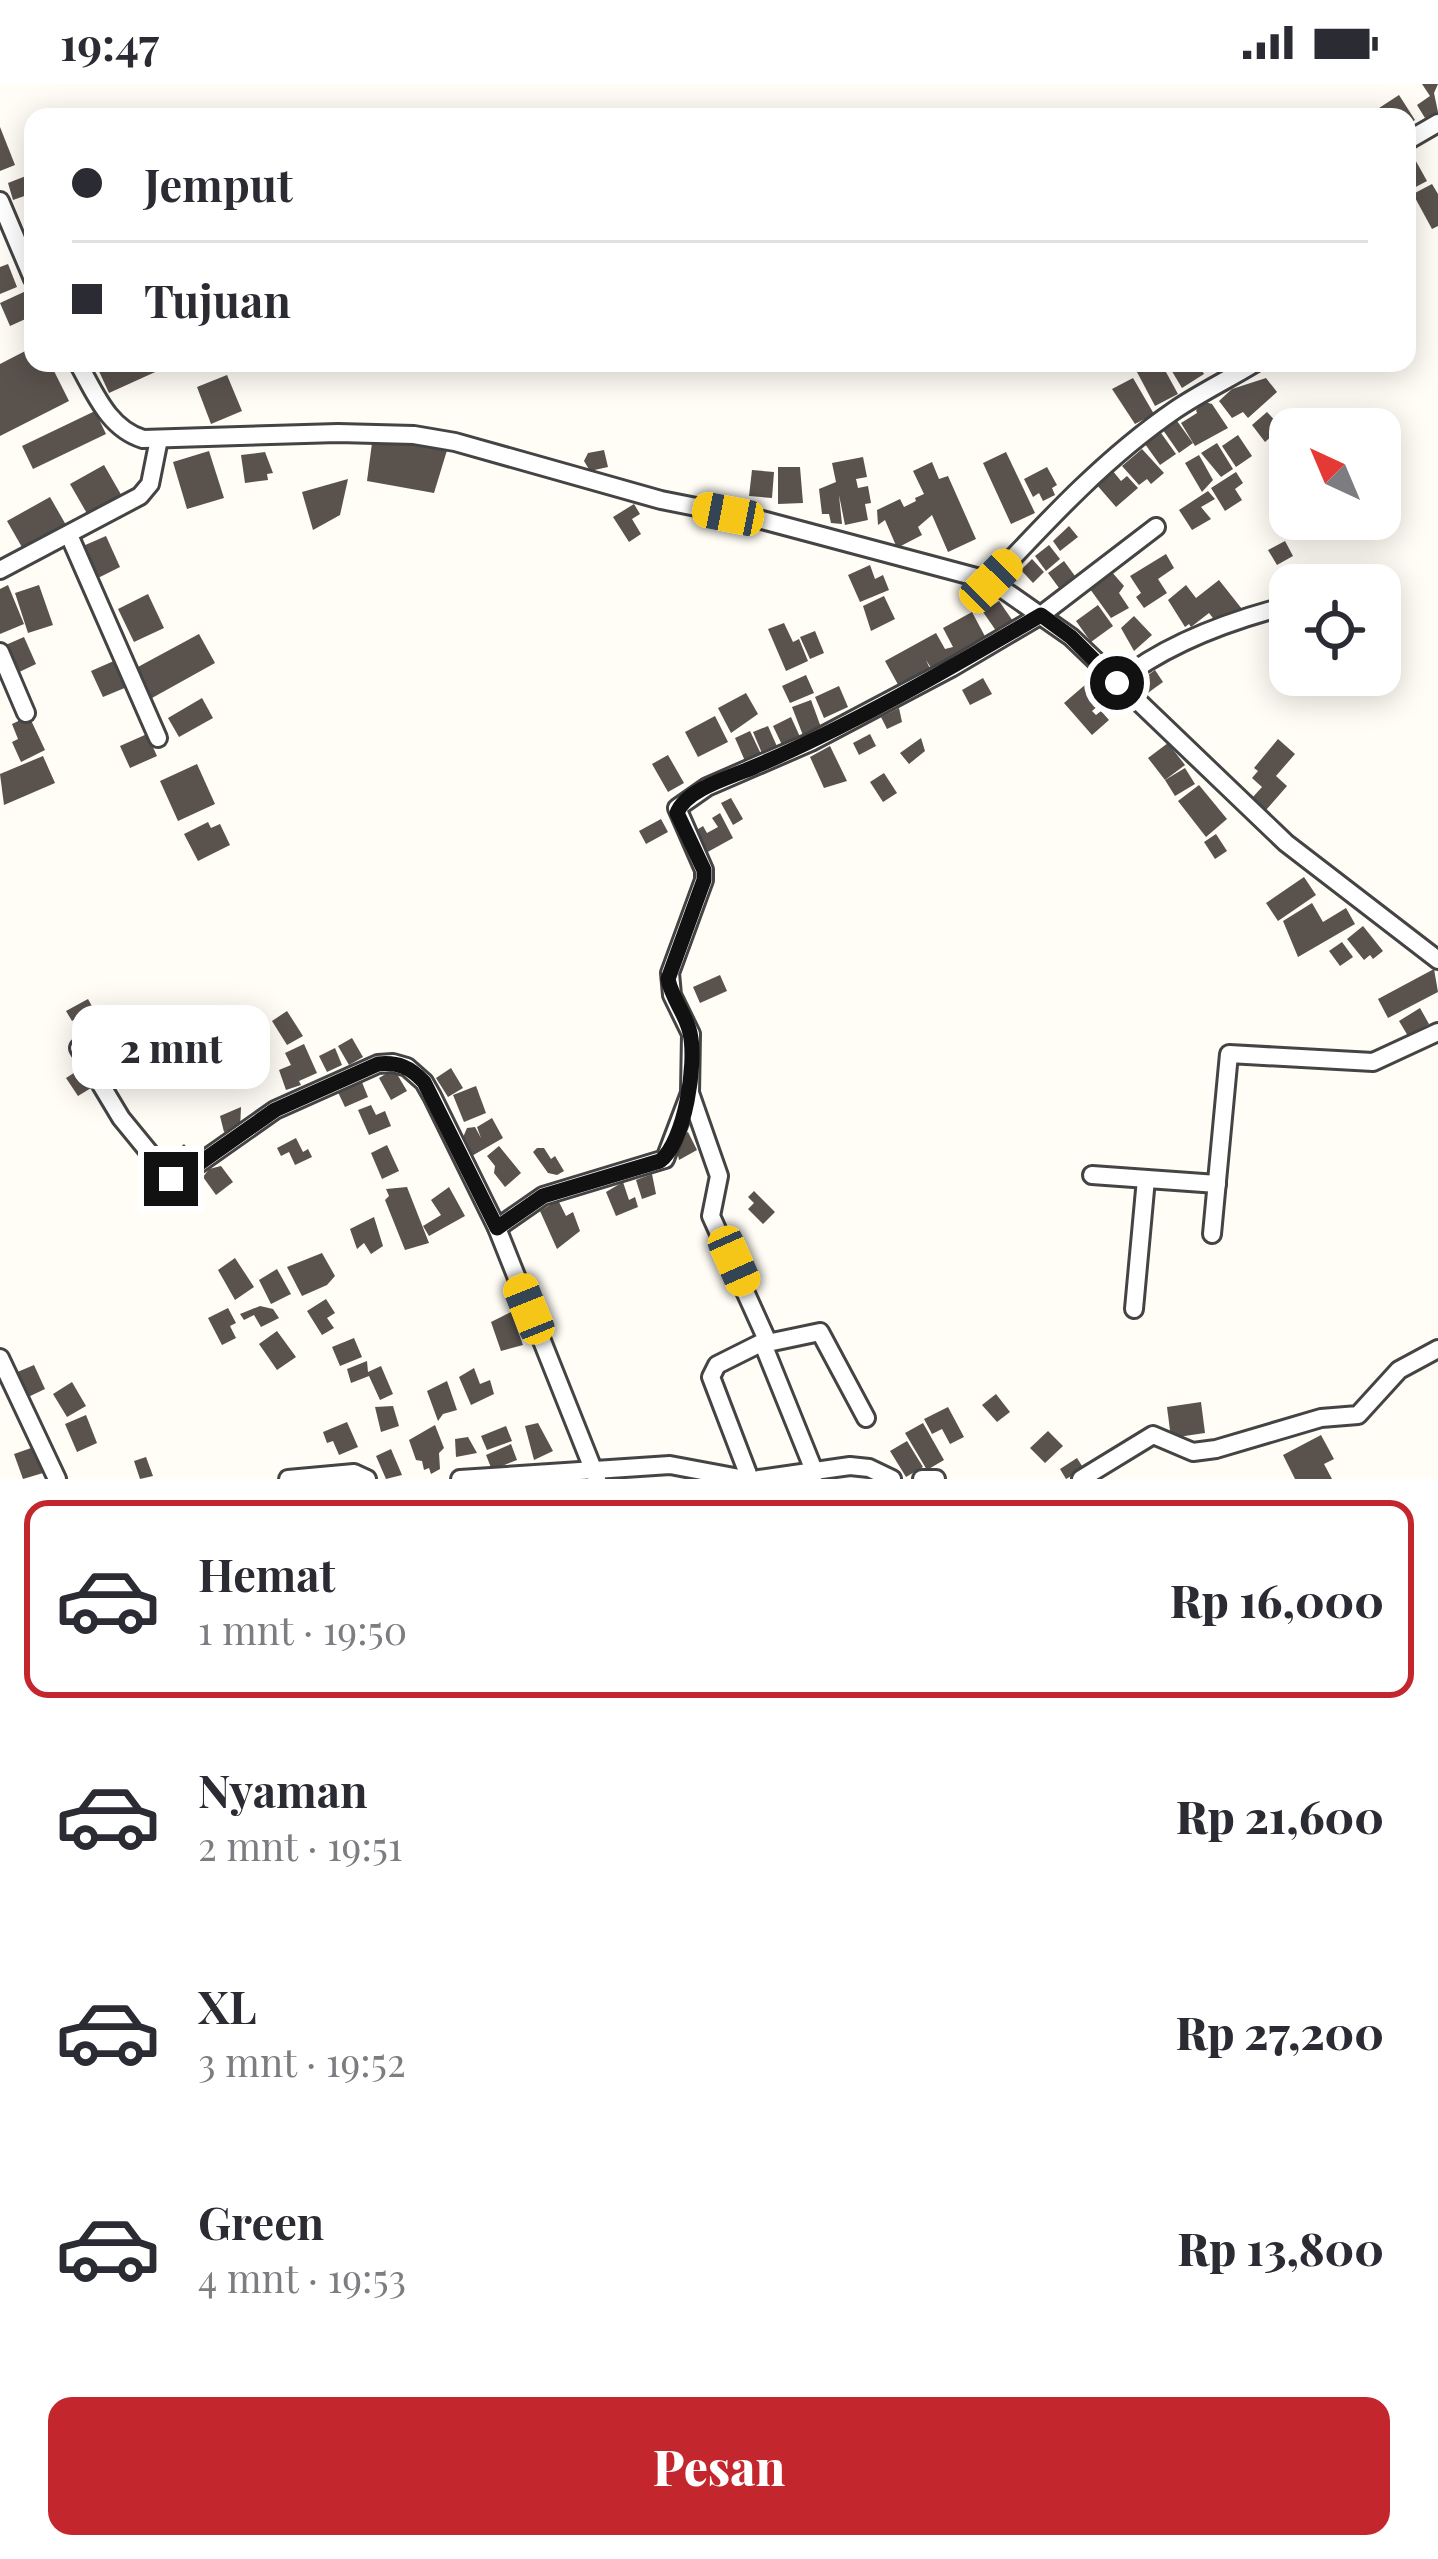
<!DOCTYPE html>
<html lang="id">
<meta charset="utf-8">
<style>
:root{--surface:#fff;--page:#f2f2f3;--text:#2b2b33;--muted:#7c7c81;--line:#e1e1e2;--accent:#c4262e}
body{margin:0;font-family:"Playfair Display",serif;background:var(--page);color:var(--text);height:100vh;display:flex;flex-direction:column;font-size:45px;white-space:nowrap}
*{box-sizing:border-box;margin:0}
p{font-size:39px;color:var(--muted)}
.icon{flex:none;width:66px;height:66px;fill:none;stroke:currentColor;stroke-width:2;stroke-linecap:round;stroke-linejoin:round}
.map{position:relative;height:1395px;overflow:hidden}
.sheet{display:flex;flex-direction:column;background:var(--surface);flex:1}
.sheet>*{flex:none}
.top-card{position:absolute;left:24px;top:24px;width:1392px;height:264px;border-radius:24px;box-shadow:0 6px 30px #0003;display:grid;align-content:center;height:264px;padding:0 48px;background:var(--surface)}
.needle{width:78px;rotate:316deg}
.buttons{position:absolute;left:1269px;top:324px;display:grid;gap:24px}
.buttons a{display:grid;place-items:center;width:132px;height:132px;border-radius:24px;background:var(--surface);box-shadow:0 6px 30px #0003;font-size:60px}
.end{position:absolute;width:54px;height:54px;margin:-27px;border:15px solid #111;background:#fff;box-shadow:0 0 0 6px #fff}
.from{border-radius:50%}
.bubble{position:absolute;height:84px;border-radius:24px;background:var(--surface);box-shadow:0 6px 30px #0003;font-size:39px;font-weight:800;line-height:84px;text-align:center}
.car{position:absolute;width:36px;height:72px;margin:-36px -18px;border-radius:15px;box-shadow:0 0 9px 3px #0007;background:linear-gradient(#f5c518 24%,#345 0 40%,#f5c518 0 76%,#345 0 86%,#f5c518 0)}
.top-card b{display:flex;align-items:center;gap:42px;height:114px;font-size:45px}
.top-card b+b{border-top:3px solid var(--line)}
.top-card i{width:30px;height:30px;background:var(--text)}
ul{padding:21px 0 0;list-style:none}
li{display:flex;align-items:center;gap:36px;height:198px;margin:0 24px 18px;padding:0 24px;border:6px solid transparent;border-radius:24px}
li div{flex:1}
li b{display:block;font-size:45px}
li em{font-style:normal;font-weight:800}
li.selected{border-color:var(--accent)}
li>.icon{width:108px;height:108px;stroke-width:1.5}
.button{display:flex;gap:24px;margin-top:auto;padding:24px 48px}
.button a{flex:1;height:138px;border-radius:24px;background:var(--accent);color:#fff;font-size:48px;font-weight:800;line-height:138px;text-align:center}
.status{display:flex;justify-content:space-between;align-items:center;height:84px;padding:0 60px;background:var(--surface);direction:ltr}
.status svg{height:33px;fill:currentColor}
.map>svg:first-child{display:block}
.building{fill:#5a524d}
.lines{fill:none;stroke-linecap:round;stroke-linejoin:round}
.street-casing{stroke:#444;stroke-width:22}
.street{stroke:#fff;stroke-width:16}
.route{stroke:#111;stroke-width:15}
</style>
<div class="status"><b>19:47</b><svg viewBox="0 0 49 12"><path d="M0 12V9h3v3zM5 12V6h3v6zM10 12V3h3v9zM15 12V0h3v12zM26 1h20v11H26zM47 4h2v5h-2z"/></svg></div>
<div class="map">
<svg width="1438" height="1395" viewBox="0 0 1438 1395">
<rect width="100%" height="100%" fill="#fffdf5"/>
<g class="building">
<path d="M1422,0H1438L1434,9L1438,28L1425,34L1417,21L1430,12Z"/>
<path d="M1399,11L1415,36L1407,41V33H1380L1376,26Z"/>
<path d="M0,43L15,81L0,87Z"/>
<path d="M1407,61L1427,97L1410,106L1407,101Z"/>
<path d="M31,90L33,109L13,116L8,99Z"/>
<path d="M1432,100L1438,110V142L1432,145L1413,110Z"/>
<path d="M8,180L17,203L0,210V183Z"/>
<path d="M26,207L31,219L25,222L30,233L10,242L0,219Z"/>
<path d="M33,263V279H50L69,317L0,352V280Z"/>
<path d="M111,279H175L109,309L98,285Z"/>
<path d="M1154,279H1161L1178,310L1155,322L1137,288Z"/>
<path d="M1167,279H1198L1204,290L1182,304Z"/>
<path d="M227,291L242,327L211,340L197,303Z"/>
<path d="M1133,294L1154,330L1135,340L1112,305Z"/>
<path d="M1266,294L1277,308L1248,334L1243,328L1232,334L1219,317L1232,305Z"/>
<path d="M1205,318L1212,320L1228,344L1195,362L1181,339L1197,329L1196,326Z"/>
<path d="M95,327L106,350L33,385L22,362Z"/>
<path d="M1267,328L1287,349L1279,356L1273,351L1265,358L1252,341Z"/>
<path d="M1177,337L1193,359L1179,369L1163,346Z"/>
<path d="M1161,349L1176,370L1160,381L1145,360Z"/>
<path d="M1238,351L1252,372L1236,383L1222,362Z"/>
<path d="M372,359L448,363L434,409L367,397Z"/>
<path d="M1217,359L1233,385L1221,393L1201,369Z"/>
<path d="M1142,365L1164,389L1151,400L1147,395L1139,401L1122,382Z"/>
<path d="M604,366L608,383L590,387L584,377L588,369Z"/>
<path d="M209,367L224,414L187,425L173,378Z"/>
<path d="M265,368L273,389L267,390L268,396L245,399L241,371Z"/>
<path d="M1006,368L1035,429L1011,440L983,379Z"/>
<path d="M1199,371L1213,396L1202,408L1185,379Z"/>
<path d="M863,373L867,393L856,395L858,404L868,402L871,419L865,420L868,436L845,441L839,411L842,440L831,439L829,430H822L819,405L836,398L832,379Z"/>
<path d="M932,378L939,395L948,392L976,455L948,468L932,431L918,443L922,451L897,464L885,436L878,441L877,426L900,415L904,423L916,417L915,414L924,410L913,387Z"/>
<path d="M104,381L123,414L89,433L70,400Z"/>
<path d="M778,383H800L803,419L778,420Z"/>
<path d="M1047,383L1057,401L1052,404L1055,411L1043,417L1039,409L1033,413L1024,395Z"/>
<path d="M752,386L774,388L772,414L749,412Z"/>
<path d="M1112,386L1121,397L1127,392L1138,404L1116,423L1096,400Z"/>
<path d="M1236,388L1243,399L1235,405L1242,416L1225,427L1211,404Z"/>
<path d="M348,395L340,431L313,446L302,408Z"/>
<path d="M1208,407L1215,415L1201,423L1211,435L1192,446L1179,426Z"/>
<path d="M50,413L66,441L23,465L7,437Z"/>
<path d="M634,420L640,430L632,435L641,450L629,458L613,433Z"/>
<path d="M1069,442L1078,453L1060,467L1053,457Z"/>
<path d="M106,452L120,483L98,494L83,462Z"/>
<path d="M1285,457L1293,472L1277,481L1268,466Z"/>
<path d="M1049,461L1060,475L1046,487L1035,472Z"/>
<path d="M1166,470L1174,484L1158,495L1167,509L1144,524L1136,513L1141,509L1130,492Z"/>
<path d="M1032,475L1044,488L1033,499L1021,486Z"/>
<path d="M1064,477L1075,492L1059,504L1048,489Z"/>
<path d="M870,481L875,495L883,491L889,506L860,518L848,491Z"/>
<path d="M1111,487L1124,502L1119,509L1129,524L1111,534L1090,505Z"/>
<path d="M1219,496L1242,525L1227,538L1223,532L1216,538L1209,529L1191,543L1189,540L1185,543L1168,516L1186,501L1196,514Z"/>
<path d="M8,501L24,540L0,550V505Z"/>
<path d="M39,501L53,541L28,549L15,509Z"/>
<path d="M148,510L164,544L134,558L118,525Z"/>
<path d="M884,512L895,535L871,547L863,522Z"/>
<path d="M999,517L1015,540L999,551L983,528Z"/>
<path d="M1098,521L1113,542L1091,558L1076,537Z"/>
<path d="M972,528L988,558L933,587L926,576L932,589L901,606L885,577L936,549L945,565L953,563L943,544Z"/>
<path d="M1134,532L1152,551L1134,567L1121,544Z"/>
<path d="M784,539L793,558L799,555L808,577L786,587L768,545Z"/>
<path d="M815,547L824,569L810,575L800,553Z"/>
<path d="M199,550L215,579L152,614L136,584Z"/>
<path d="M24,553L36,580L13,591L1,563Z"/>
<path d="M116,576L127,603L103,613L91,587Z"/>
<path d="M1155,586L1163,598L1145,611L1137,599Z"/>
<path d="M806,591L814,609L790,619L782,602Z"/>
<path d="M983,594L992,610L970,621L962,606Z"/>
<path d="M1093,594L1109,612L1092,627L1096,631L1101,627L1109,636L1092,651L1064,619Z"/>
<path d="M839,602L848,623L824,634L815,613Z"/>
<path d="M746,609L758,630L731,649L718,624Z"/>
<path d="M202,614L213,634L179,653L168,634Z"/>
<path d="M811,616L822,646L804,654L792,623Z"/>
<path d="M899,624L902,638L887,645L881,633Z"/>
<path d="M29,632L45,666L21,678L12,658L18,655L12,640Z"/>
<path d="M715,632L728,658L698,673L685,648Z"/>
<path d="M791,633L801,655L783,663L773,642Z"/>
<path d="M768,642L779,667L764,674L753,648Z"/>
<path d="M750,647L761,670L745,677L735,654Z"/>
<path d="M147,650L157,672L130,684L120,662Z"/>
<path d="M870,650L876,662L859,671L853,659Z"/>
<path d="M921,654L925,667L909,680L900,669Z"/>
<path d="M1278,655L1295,670L1276,692L1287,702L1266,726L1252,714L1262,703L1252,694L1258,687L1254,684Z"/>
<path d="M1168,659L1185,681L1165,696L1148,674Z"/>
<path d="M830,662L847,697L824,704L810,673Z"/>
<path d="M668,671L684,699L668,708L652,680Z"/>
<path d="M43,672L55,699L4,721L0,690Z"/>
<path d="M197,680L215,720L178,737L160,697Z"/>
<path d="M1185,684L1195,700L1175,712L1165,696Z"/>
<path d="M884,689L897,709L883,718L870,698Z"/>
<path d="M1199,701L1227,735L1206,753L1178,717Z"/>
<path d="M731,714L743,735L733,741L721,719Z"/>
<path d="M720,729L733,754L704,770L692,749L703,742L707,749L718,743L712,734Z"/>
<path d="M661,735L668,748L646,760L639,747Z"/>
<path d="M208,738L211,744L220,740L230,761L198,777L184,750Z"/>
<path d="M1216,750L1227,767L1215,775L1204,758Z"/>
<path d="M1304,793L1316,811L1278,837L1266,819Z"/>
<path d="M1312,819L1323,838L1346,824L1355,840L1298,873L1283,837Z"/>
<path d="M1363,842L1383,867L1373,875L1370,871L1364,876L1347,855Z"/>
<path d="M1342,858L1353,873L1340,882L1329,867Z"/>
<path d="M1434,885L1438,908L1388,934L1378,915Z"/>
<path d="M720,891L727,907L700,919L693,903Z"/>
<path d="M88,915L93,924L72,937L66,927Z"/>
<path d="M1420,924L1429,940L1408,952L1399,937Z"/>
<path d="M287,927L303,952L287,961L272,937Z"/>
<path d="M95,929L110,956L97,964L86,945L78,949L74,941Z"/>
<path d="M352,954L363,973L349,981L338,962Z"/>
<path d="M304,960L317,989L299,997L301,1001L286,1006L279,986L291,981L285,969Z"/>
<path d="M335,964L342,981L327,988L319,972Z"/>
<path d="M451,984L463,1004L448,1013L436,994Z"/>
<path d="M80,985L91,1004L78,1012L66,994Z"/>
<path d="M394,985L407,1007L391,1016L379,994Z"/>
<path d="M359,991L368,1013L345,1023L335,1002Z"/>
<path d="M476,1002L486,1029L464,1038L453,1011Z"/>
<path d="M371,1021L376,1031L385,1027L391,1042L369,1051L358,1026Z"/>
<path d="M241,1023L240,1045L224,1048L220,1032Z"/>
<path d="M492,1034L503,1054L470,1073L461,1058L467,1044L475,1043L481,1054L477,1043Z"/>
<path d="M688,1048L697,1066L679,1076L676,1062L678,1052Z"/>
<path d="M296,1054L303,1068L308,1065L312,1073L295,1081L289,1068L281,1072L277,1064Z"/>
<path d="M184,1060L194,1072L175,1093L163,1079Z"/>
<path d="M387,1061L399,1087L382,1095L371,1069Z"/>
<path d="M499,1062L521,1089L505,1103L494,1089L495,1082L487,1072Z"/>
<path d="M537,1064H544L551,1075L555,1072L564,1087L557,1091L548,1089L533,1068Z"/>
<path d="M221,1082L233,1098L216,1111L203,1093L209,1085Z"/>
<path d="M652,1090L656,1110L642,1115L636,1096Z"/>
<path d="M623,1098L629,1116L635,1113L638,1123L616,1132L606,1108Z"/>
<path d="M407,1103L429,1159L405,1166L385,1116L389,1112L386,1105Z"/>
<path d="M449,1103L465,1132L429,1152L423,1142L441,1131L431,1116Z"/>
<path d="M754,1107L775,1128L763,1140L748,1125L754,1119L748,1113Z"/>
<path d="M558,1116L566,1132L573,1128L580,1147L557,1165L540,1127Z"/>
<path d="M374,1133L383,1162L371,1170L364,1159L357,1165L350,1145Z"/>
<path d="M322,1169L335,1192L327,1201L302,1212L287,1183Z"/>
<path d="M235,1174L254,1203L235,1216L218,1186Z"/>
<path d="M277,1185L291,1210L271,1220L259,1196Z"/>
<path d="M326,1215L335,1229L327,1234L334,1244L322,1251L307,1227Z"/>
<path d="M260,1222L273,1225L279,1234L261,1243L254,1231L244,1236L240,1230Z"/>
<path d="M228,1224L236,1239L230,1242L236,1254L222,1261L208,1234Z"/>
<path d="M511,1228L523,1261L501,1267L491,1238Z"/>
<path d="M277,1247L296,1273L277,1286L259,1260Z"/>
<path d="M354,1254L362,1273L340,1282L332,1263Z"/>
<path d="M367,1277L368,1288L381,1282L393,1310L380,1316L369,1292L351,1299L347,1285Z"/>
<path d="M34,1281L45,1305L26,1314L15,1289Z"/>
<path d="M474,1284L480,1300L490,1296L494,1310L471,1321L459,1293Z"/>
<path d="M447,1297L457,1326L443,1330L438,1337L427,1307Z"/>
<path d="M72,1298L86,1322L67,1333L53,1310Z"/>
<path d="M996,1310L1010,1328L997,1338L982,1321Z"/>
<path d="M1201,1318L1205,1349L1171,1354L1167,1323Z"/>
<path d="M393,1322L399,1342L381,1348L375,1323Z"/>
<path d="M948,1323L964,1353L950,1360L942,1345L932,1350L924,1335Z"/>
<path d="M86,1331L97,1359L77,1368L65,1340Z"/>
<path d="M347,1338L358,1363L339,1371L333,1357L327,1359L323,1348Z"/>
<path d="M538,1339L553,1367L534,1376L525,1342Z"/>
<path d="M923,1339L944,1376L927,1386L905,1349Z"/>
<path d="M435,1341L444,1364L439,1369L440,1385L431,1390L429,1384L424,1386L422,1377L416,1376L409,1356Z"/>
<path d="M506,1342L512,1357L487,1366L481,1352Z"/>
<path d="M1048,1347L1063,1362L1045,1379L1030,1364Z"/>
<path d="M1321,1351L1334,1375L1324,1380L1332,1395H1295L1283,1371Z"/>
<path d="M468,1353L477,1369L456,1373L455,1355Z"/>
<path d="M907,1357L923,1383L906,1393L890,1367Z"/>
<path d="M511,1360L517,1376L492,1386L486,1371Z"/>
<path d="M34,1363L43,1389L23,1395L14,1370Z"/>
<path d="M391,1365L402,1391L386,1395L376,1372Z"/>
<path d="M146,1373L153,1392L140,1395L134,1377Z"/>
<path d="M1077,1374L1084,1385L1066,1395L1060,1385Z"/>
</g>
<g class="lines">
<defs>
<g id="street">
<path d="M1407,57L1438,39"/>
<path d="M0,117L33,195"/>
<path d="M78,279C95,309 108,344 143,355L338,349L414,351L455,358L661,416L762,436L991,497L1071,553L1286,759L1438,876"/>
<path d="M69,451L158,654"/>
<path d="M0,486L140,412L150,400L159,355"/>
<path d="M991,497C1048,436 1105,374 1175,326C1200,309 1229,295 1255,279"/>
<path d="M0,568L26,629"/>
<path d="M1117,599C1165,560 1231,536 1290,521"/>
<path d="M79,964L121,1034L171,1095H177L275,1026L378,980L393,979L407,983L424,998L432,1012L497,1144L597,1395"/>
<path d="M1092,1091L1217,1100"/>
<path d="M497,1144L543,1112L665,1075L690,1009"/>
<path d="M1212,1150L1229,970L1373,978L1438,948"/>
<path d="M1134,1225L1146,1095"/>
<path d="M0,1274L57,1395"/>
<path d="M815,1389L763,1260L820,1248L866,1334"/>
<path d="M288,1395L354,1389L367,1395"/>
<path d="M460,1395L670,1381L745,1395"/>
<path d="M750,1395L711,1293L717,1281L767,1256L711,1132L719,1092L690,1009L691,950L672,911L670,889L704,796V786L677,724L707,703L811,658L951,584L1041,531L1156,443"/>
<path d="M759,1395L850,1382L869,1384L892,1395"/>
<path d="M922,1395H936"/>
<path d="M1081,1395L1153,1351L1193,1368L1216,1365L1321,1334L1358,1331L1399,1286L1438,1265"/>
</g>
</defs>
<use href="#street" class="street-casing"/>
<use href="#street" class="street"/>
</g>
<g class="lines">
<path class="route" d="M171,1095H177L275,1026L378,980C398,978 410,983 424,998L497,1144L543,1112L660,1077C685,1057 697,980 690,949C686,930 672,915 668,895L704,796V786L677,729C686,705 731,693 754,683C854,640 947,586 1041,531L1071,553L1117,599"/>
</g>
</svg>
<div class="buttons">
<a><svg class="needle" viewBox="-14 -14 28 28"><path d="M0-13l5 13h-10z" fill="#e53935"/><path d="M0 13l5-13h-10z" fill="#7c7c81"/></svg></a>
<a><svg class="icon" aria-label="locate" viewBox="0 0 24 24"><circle cx="12" cy="12" r="6"/><path d="M12 2v4M12 18v4M2 12h4M18 12h4"/></svg></a>
</div>
<i class="end from" style="left:1117px;top:599px"></i>
<i class="end" style="left:171px;top:1095px"></i>
<div class="bubble" style="left:72px;top:921px;width:198px">2 mnt</div>
<i class="car" style="left:728px;top:430px;rotate:281deg"></i>
<i class="car" style="left:991px;top:497px;rotate:44deg"></i>
<i class="car" style="left:734px;top:1177px;rotate:156deg"></i>
<i class="car" style="left:529px;top:1225px;rotate:338deg"></i>
<div class="top-card">
<b><i class="from"></i>Jemput</b>
<b><i></i>Tujuan</b>
</div>
</div>
<section class="sheet">
<ul>
<li class="selected"><svg class="icon" aria-label="car" viewBox="0 0 24 24"><path d="M5 17H2v-5l4-1 3-4h7l3 4 3 1v5h-3M9 17h6M6 11h13"/><circle cx="7" cy="17" r="2"/><circle cx="17" cy="17" r="2"/></svg><div><b>Hemat</b><p>1 mnt · 19:50</p></div><em>Rp 16,000</em></li>
<li><svg class="icon" aria-label="car" viewBox="0 0 24 24"><path d="M5 17H2v-5l4-1 3-4h7l3 4 3 1v5h-3M9 17h6M6 11h13"/><circle cx="7" cy="17" r="2"/><circle cx="17" cy="17" r="2"/></svg><div><b>Nyaman</b><p>2 mnt · 19:51</p></div><em>Rp 21,600</em></li>
<li><svg class="icon" aria-label="car" viewBox="0 0 24 24"><path d="M5 17H2v-5l4-1 3-4h7l3 4 3 1v5h-3M9 17h6M6 11h13"/><circle cx="7" cy="17" r="2"/><circle cx="17" cy="17" r="2"/></svg><div><b>XL</b><p>3 mnt · 19:52</p></div><em>Rp 27,200</em></li>
<li><svg class="icon" aria-label="car" viewBox="0 0 24 24"><path d="M5 17H2v-5l4-1 3-4h7l3 4 3 1v5h-3M9 17h6M6 11h13"/><circle cx="7" cy="17" r="2"/><circle cx="17" cy="17" r="2"/></svg><div><b>Green</b><p>4 mnt · 19:53</p></div><em>Rp 13,800</em></li>
</ul>
<div class="button"><a>Pesan</a></div>
</section>
